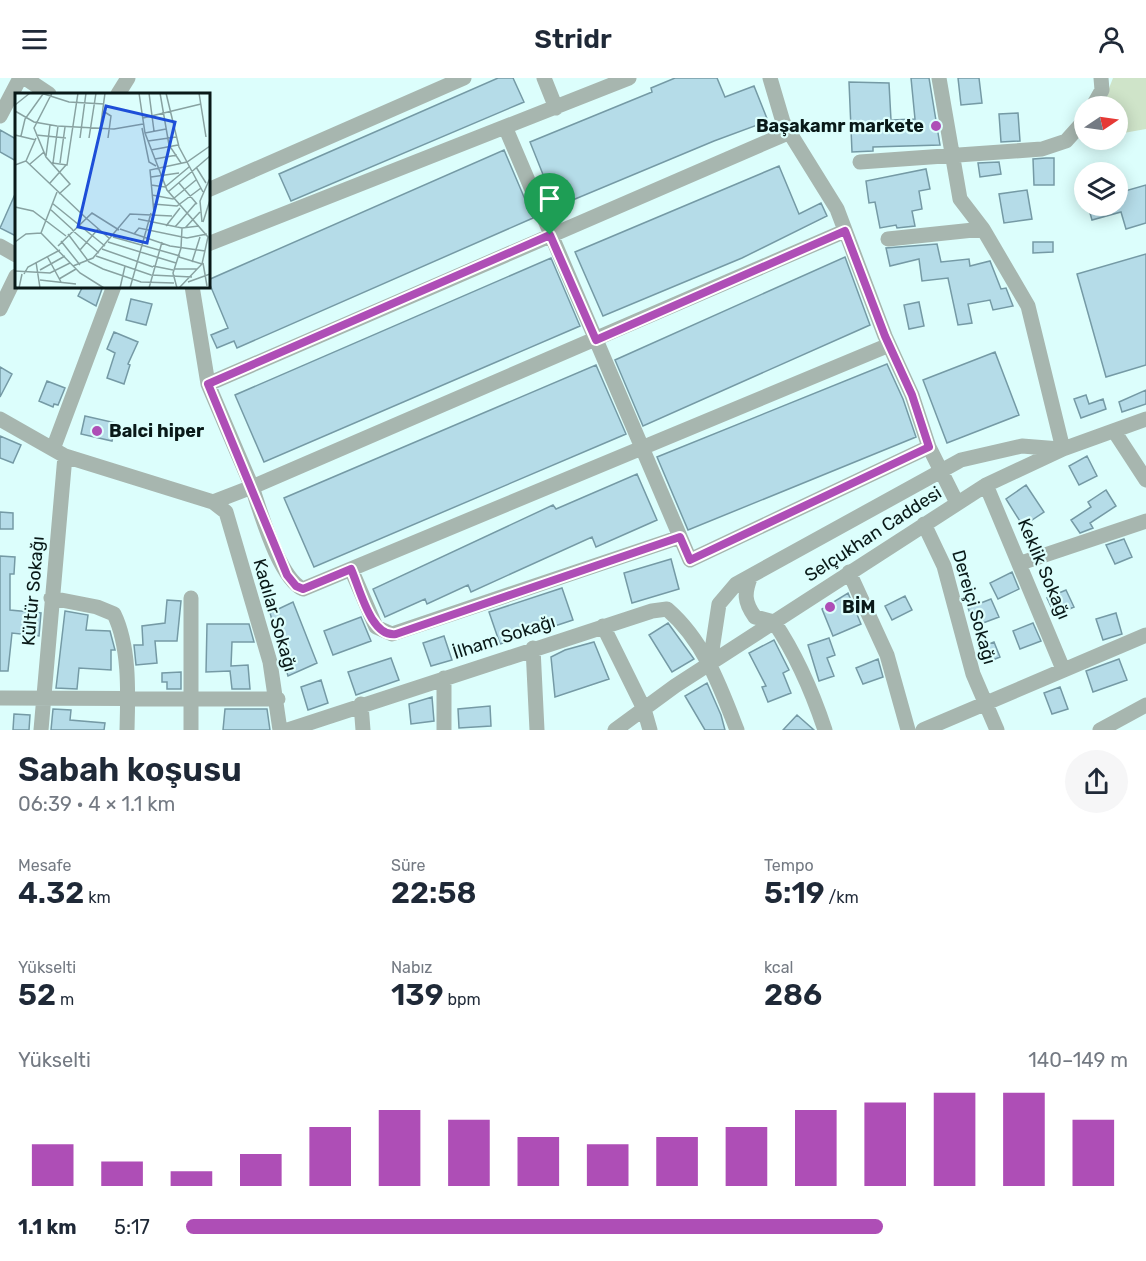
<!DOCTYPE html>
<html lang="tr">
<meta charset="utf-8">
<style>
:root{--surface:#fff;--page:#f6f6f7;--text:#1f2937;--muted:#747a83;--accent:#ae4eb6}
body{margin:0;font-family:Rubik,sans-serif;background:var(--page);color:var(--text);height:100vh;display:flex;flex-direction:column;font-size:22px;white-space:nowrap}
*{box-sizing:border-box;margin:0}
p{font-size:20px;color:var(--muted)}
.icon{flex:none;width:33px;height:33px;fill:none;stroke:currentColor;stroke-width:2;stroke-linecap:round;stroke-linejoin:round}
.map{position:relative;height:652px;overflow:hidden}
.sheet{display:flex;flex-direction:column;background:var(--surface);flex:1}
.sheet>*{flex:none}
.needle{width:39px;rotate:77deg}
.fabs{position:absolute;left:1074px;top:18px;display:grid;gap:12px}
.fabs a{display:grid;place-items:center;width:54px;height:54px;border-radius:50%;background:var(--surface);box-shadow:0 3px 15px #0003;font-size:30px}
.pin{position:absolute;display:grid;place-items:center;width:51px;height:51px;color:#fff;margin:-62px -26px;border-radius:50% 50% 50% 0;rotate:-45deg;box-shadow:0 0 6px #0007}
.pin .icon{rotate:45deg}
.round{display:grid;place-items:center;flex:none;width:63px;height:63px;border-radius:32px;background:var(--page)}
.headline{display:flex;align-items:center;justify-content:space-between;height:102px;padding:0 18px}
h1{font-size:33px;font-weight:600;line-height:45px}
.metrics{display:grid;grid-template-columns:repeat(3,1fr);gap:9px;height:102px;padding:6px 18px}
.metrics div{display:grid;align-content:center}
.metrics b{font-size:30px;font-weight:600}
.metrics small{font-size:16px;font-weight:400}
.metrics p{font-size:16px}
.chart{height:168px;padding:12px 18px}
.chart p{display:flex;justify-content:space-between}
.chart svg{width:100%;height:108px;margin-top:6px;stroke:var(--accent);stroke-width:6}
ul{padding:0 18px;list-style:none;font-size:20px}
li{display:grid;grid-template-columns:96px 72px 1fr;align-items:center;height:45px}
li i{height:15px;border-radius:8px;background:var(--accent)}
header{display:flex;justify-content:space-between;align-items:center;height:78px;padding:0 18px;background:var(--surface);font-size:27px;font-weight:600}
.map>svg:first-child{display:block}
.green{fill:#cfe4c9}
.building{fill:#b5dce8;stroke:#759aa5;stroke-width:1.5}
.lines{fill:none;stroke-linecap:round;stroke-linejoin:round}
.minor{stroke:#a7b6af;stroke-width:15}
.route-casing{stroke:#fff;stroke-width:12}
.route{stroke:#ae4eb6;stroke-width:8}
.poi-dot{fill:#ae4eb6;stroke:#dcfefc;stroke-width:2}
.labels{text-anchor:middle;stroke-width:4.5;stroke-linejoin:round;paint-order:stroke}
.poi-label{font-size:18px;font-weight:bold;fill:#091918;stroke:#dcfefc;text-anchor:start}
.street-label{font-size:18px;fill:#091918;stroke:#dcfefc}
.inset-road{fill:none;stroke:#88a2a1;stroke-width:1.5}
.view{fill:#1d4ed8;fill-opacity:0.15;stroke:#1d4ed8;stroke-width:3}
.inset-edge{fill:none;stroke:#091918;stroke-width:3}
</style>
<header><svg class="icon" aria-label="menu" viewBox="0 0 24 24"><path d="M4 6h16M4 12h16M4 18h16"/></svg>Stridr<svg class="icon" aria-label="person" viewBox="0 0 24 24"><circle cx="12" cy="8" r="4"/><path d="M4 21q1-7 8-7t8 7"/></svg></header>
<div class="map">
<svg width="1146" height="652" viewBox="0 0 1146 652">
<rect width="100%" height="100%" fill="#dcfefc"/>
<!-- green -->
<path class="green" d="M1113,0H1146V51L1118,56V28H1102Z"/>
<!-- building -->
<path class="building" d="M498,0H513L524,24L291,123L279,96Z
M675,0H717L725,19L754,8L768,43L714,63L556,129L530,64L652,14L651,10Z
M911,0H929L940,67L873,69V73L852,74L849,4L889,5L891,42L915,41Z
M958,0H979L982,25L961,27Z
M1018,35L1020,63L1001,64L999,36Z
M0,52L16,61V83L0,74Z
M504,72L533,140L237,270L234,263L217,270L211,257L228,250L208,202Z
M1046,80H1054V107H1034L1033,81Z
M999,84L1001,96L980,99L978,85Z
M779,88L799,136L821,125L827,138L742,180L603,238L575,174Z
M926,91L930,111L919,113L922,131L912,133L915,148L897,150L896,147L880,150L875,124L869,125L866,103Z
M1146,107V145L1126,151L1121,134L1092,142L1088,128H1118V115Z
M1027,112L1032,141L1004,145L999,116Z
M16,114V158L0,150Z
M1033,164H1053V174L1033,175Z
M937,166L941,184L969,181L970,188L990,183L1001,211L1006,210L1013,228L993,232L990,222L968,226L972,245L958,247L948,200L922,203L919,181L890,188L886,170Z
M1146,176V287L1106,299L1077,196Z
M845,179L870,247L643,348L615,282Z
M551,180L580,248L264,384L235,317Z
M83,208H103L96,228L78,218Z
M131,221L152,226L146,247L126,242Z
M919,224L924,248L909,251L904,227Z
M114,254L138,264L128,286L130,287L124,306L107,300L115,275L107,271Z
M995,274L1019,337L947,365L923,302Z
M887,286L903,321L916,359L688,452L657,379Z
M596,287L626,356L314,489L284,420Z
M0,289L12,296L0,319Z
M47,303L65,310L58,327L54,326L53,329L39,323Z
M1146,312V326L1122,334L1119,324Z
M1086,317L1089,326L1103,321L1106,331L1081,340L1074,321Z
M85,338L116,345L112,363L81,356Z
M0,358L21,367L13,385L0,380Z
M1087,378L1097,398L1079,407L1069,388Z
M637,396L657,442L596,469L592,459L471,514L468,507L427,526L425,521L385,539L373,511L553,427L556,431Z
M1026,407L1044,434L1023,448L1006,421Z
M1106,412L1116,428L1090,445L1093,450L1080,455L1071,442L1091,429L1088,424Z
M0,434L13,435V451H0Z
M1124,461L1132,479L1115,486L1106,467Z
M0,478L15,479L14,496H10V532L41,535L39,558L12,555L8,593H0Z
M671,481L679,511L632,525L624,495Z
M1012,494L1019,511L998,521L990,505Z
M562,510L573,542L500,566L489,534Z
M1066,512L1074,529L1055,537L1047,520Z
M848,515L861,546L833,558L822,531Z
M905,518L912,532L892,542L885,528Z
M991,521L999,539L975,548L968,530Z
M167,522L181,523L177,563H155L157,585L136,587L134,567H143L142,548L165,545Z
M293,524L317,585L288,598L270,535Z
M65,533L88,537L86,552L110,553L115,572H111V592L79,590L77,611L56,610Z
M1116,535L1122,556L1103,562L1096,541Z
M361,539L371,563L333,577L324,553Z
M668,545L694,581L672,594L649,557Z
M1033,545L1041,563L1020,571L1013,553Z
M207,546H249L254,564H232L231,588L248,587L250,611H232L230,593L206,594Z
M444,558L452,582L431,588L423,565Z
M829,560L835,577L827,580L834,598L819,603L808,567Z
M774,562L789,592L783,595L791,615L768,624L762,609L766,608L749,575Z
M594,564L609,601L555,619L551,579L565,572Z
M994,564L1000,579L985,585L979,570Z
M391,580L399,602L356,617L348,594Z
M878,581L883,599L863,606L856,590Z
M1119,581L1127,602L1093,614L1086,593Z
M181,594V611H167V604H162V595Z
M321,602L328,625L308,632L301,609Z
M707,605L721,637L725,652H705L685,618Z
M1060,609L1068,631L1052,636L1044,615Z
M432,619L434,643L411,646L409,626Z
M490,628L491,648L459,650L458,631Z
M53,631L71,632L70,642L105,645L104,652H51Z
M225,631H267L270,652H223Z
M14,636L30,637L29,652H13Z
M797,637L814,652H783Z"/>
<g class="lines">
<!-- minor -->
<path class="minor" d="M25,0L49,16
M544,0L556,30
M770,0L783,44L837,131L885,258L912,317L929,369L957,425
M939,0L960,121L983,151L1028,228L1063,371
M118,16L128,0
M1093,28L1102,12L1101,0
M0,38L20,0
M506,51L690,482L929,369
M860,84L1042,71L1066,63L1084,43
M208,112L464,0
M845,153L252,409C261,435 279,500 303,511L889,267
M888,161L983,151
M208,166L629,0
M0,168L16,177
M192,208L208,306L252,409L213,424
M0,231L16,198
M208,306L790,54
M0,341L65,378L213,424L226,434L270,584L280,652
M1114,353L1146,402
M53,371L114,208
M986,407L1063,591
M924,446L944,488L973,596L997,652
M1021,485L1146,443
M351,491L376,549L392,556L680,459
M849,494L887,577L908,652
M751,498C744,515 744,524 755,539L774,544C797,578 812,613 825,652
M51,520L97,529L114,536C130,569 128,616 127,652
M191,520V652
M603,548L644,631L650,652
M533,570L537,652
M710,585L719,526L736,506L961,382L1022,368L1060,371
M444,600V652
M0,620L278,621
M361,626L363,652
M41,652L65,378
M288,652L652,533L667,531C704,563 720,608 737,652
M615,652L675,608L986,407L1063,371L1146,341
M923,652L1146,557
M1100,652L1146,627"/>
</g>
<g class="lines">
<!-- route casing -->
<g class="route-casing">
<path id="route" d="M845,153L885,258L912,317L929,369L690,482L680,459L396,556C371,560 360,511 351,491L303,511L296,508L287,497L208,306L550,157L596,262Z"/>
</g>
<!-- route -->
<use href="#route" class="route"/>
</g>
<!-- markers -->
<g class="poi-dot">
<circle cx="936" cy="48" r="6"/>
<circle cx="97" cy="353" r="6"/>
<circle cx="830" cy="529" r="6"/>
</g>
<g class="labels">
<!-- poi labels -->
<g class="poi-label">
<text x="924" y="54" text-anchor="end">Başakamr markete</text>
<text x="109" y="359">Balci hiper</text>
<text x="842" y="535">BİM</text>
</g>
<!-- street labels -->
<g class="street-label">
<text transform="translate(873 456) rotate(-33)" y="6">Selçukhan Caddesi</text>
<text transform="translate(1044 491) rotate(67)" y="6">Keklik Sokağı</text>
<text transform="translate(33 513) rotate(-85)" y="6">Kültür Sokağı</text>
<text transform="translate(974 529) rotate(74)" y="6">Dereiçi Sokağı</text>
<text transform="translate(275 537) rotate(74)" y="6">Kadılar Sokağı</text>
<text transform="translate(504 559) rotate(-18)" y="6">İlham Sokağı</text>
</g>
</g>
<!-- overview -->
<g transform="translate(15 15)">
<rect width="195" height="195" fill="#dcfefc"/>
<path class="inset-road" d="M26,0L54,9L89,11M37,0L19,35L31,64L55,91L44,101M124,0L130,40L152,97L193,144L187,171L164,195M134,0L139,38M145,0L154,52L166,70M151,0L164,54L188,99M184,0L191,44M0,12L15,0M0,18L19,29L42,33L99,36L128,31M88,18L96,23L93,45M128,25L186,11M127,35L134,69L141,73M130,40L151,36M0,42L21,47M21,42L51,45M6,43L10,26L28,1M65,45L71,0M74,45L81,0M84,45L90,0M133,48L161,44M136,57L163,52M31,63L35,32M140,66L162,62M11,68L71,125M37,70L52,72L63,0M38,70L43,33M45,70L50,34M15,71L29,59M0,72L11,68L21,45M181,74L191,90M136,84L164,80M35,90L51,72M164,90L182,111M136,92L150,94L174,74M153,99L195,63M137,102L158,106L181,87M37,110L90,153M138,111L162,113L186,95M0,114L18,118L51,143M35,116L58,137M139,120L135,77L172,69L195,53M71,125L95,146M123,126L167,135L184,133M187,129L185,108L195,85M188,129L195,107M151,133L165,115M160,134L181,110M170,135L185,119M105,136L155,153L190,158M57,137L84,160M26,140L42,99M53,141L74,169L88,176L126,189L159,190M119,141L124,135L172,145L192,141M98,144L165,163M46,148L65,172M0,149L11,141L26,140L65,180L89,195M93,149L161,170M43,153L77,120L104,137M87,156L138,174M65,157L83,136M32,163L46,189M81,163L136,182L177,184M164,164L187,171M21,169L25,195M177,169L185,144M188,170L192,193M58,173L78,165L115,121L157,123M138,173L158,177M159,176H182M25,177L50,163M0,178L35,180L55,170M9,181L13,174L45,157M44,186L61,176M25,187L61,191M173,189L195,181M0,194L4,195L7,181M105,195L110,173M115,195L136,120M134,195L147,149M162,195L158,180L166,155L167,135"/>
<path class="view" d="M91,13L160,29L132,150L63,134Z"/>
<rect width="195" height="195" class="inset-edge"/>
</g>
</svg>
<div class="fabs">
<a><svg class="needle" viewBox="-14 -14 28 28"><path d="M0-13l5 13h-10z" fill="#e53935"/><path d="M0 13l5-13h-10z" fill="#747a83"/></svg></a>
<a><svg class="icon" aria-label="layers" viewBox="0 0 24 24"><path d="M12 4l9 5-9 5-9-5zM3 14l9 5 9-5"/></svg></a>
</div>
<div class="pin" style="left:550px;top:157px;background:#1e9e55"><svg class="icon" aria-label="arrive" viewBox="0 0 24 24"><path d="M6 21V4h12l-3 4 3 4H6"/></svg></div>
</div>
<section class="sheet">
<div class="headline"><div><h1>Sabah koşusu</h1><p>06:39 · 4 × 1.1 km</p></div><a class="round"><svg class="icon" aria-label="share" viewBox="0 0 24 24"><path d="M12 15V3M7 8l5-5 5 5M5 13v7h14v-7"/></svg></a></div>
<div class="metrics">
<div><p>Mesafe</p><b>4.32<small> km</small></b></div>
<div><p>Süre</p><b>22:58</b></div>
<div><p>Tempo</p><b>5:19<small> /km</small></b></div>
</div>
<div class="metrics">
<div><p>Yükselti</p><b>52<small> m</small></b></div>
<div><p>Nabız</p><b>139<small> bpm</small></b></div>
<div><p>kcal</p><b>286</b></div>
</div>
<div class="chart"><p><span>Yükselti</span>140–149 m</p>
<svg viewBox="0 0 160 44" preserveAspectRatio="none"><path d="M5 44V27M15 44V34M25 44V38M35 44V31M45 44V20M55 44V13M65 44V17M75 44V24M85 44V27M95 44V24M105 44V20M115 44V13M125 44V10M135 44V6M145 44V6M155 44V17"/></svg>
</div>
<ul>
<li><b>1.1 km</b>5:17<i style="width:74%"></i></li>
</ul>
</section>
